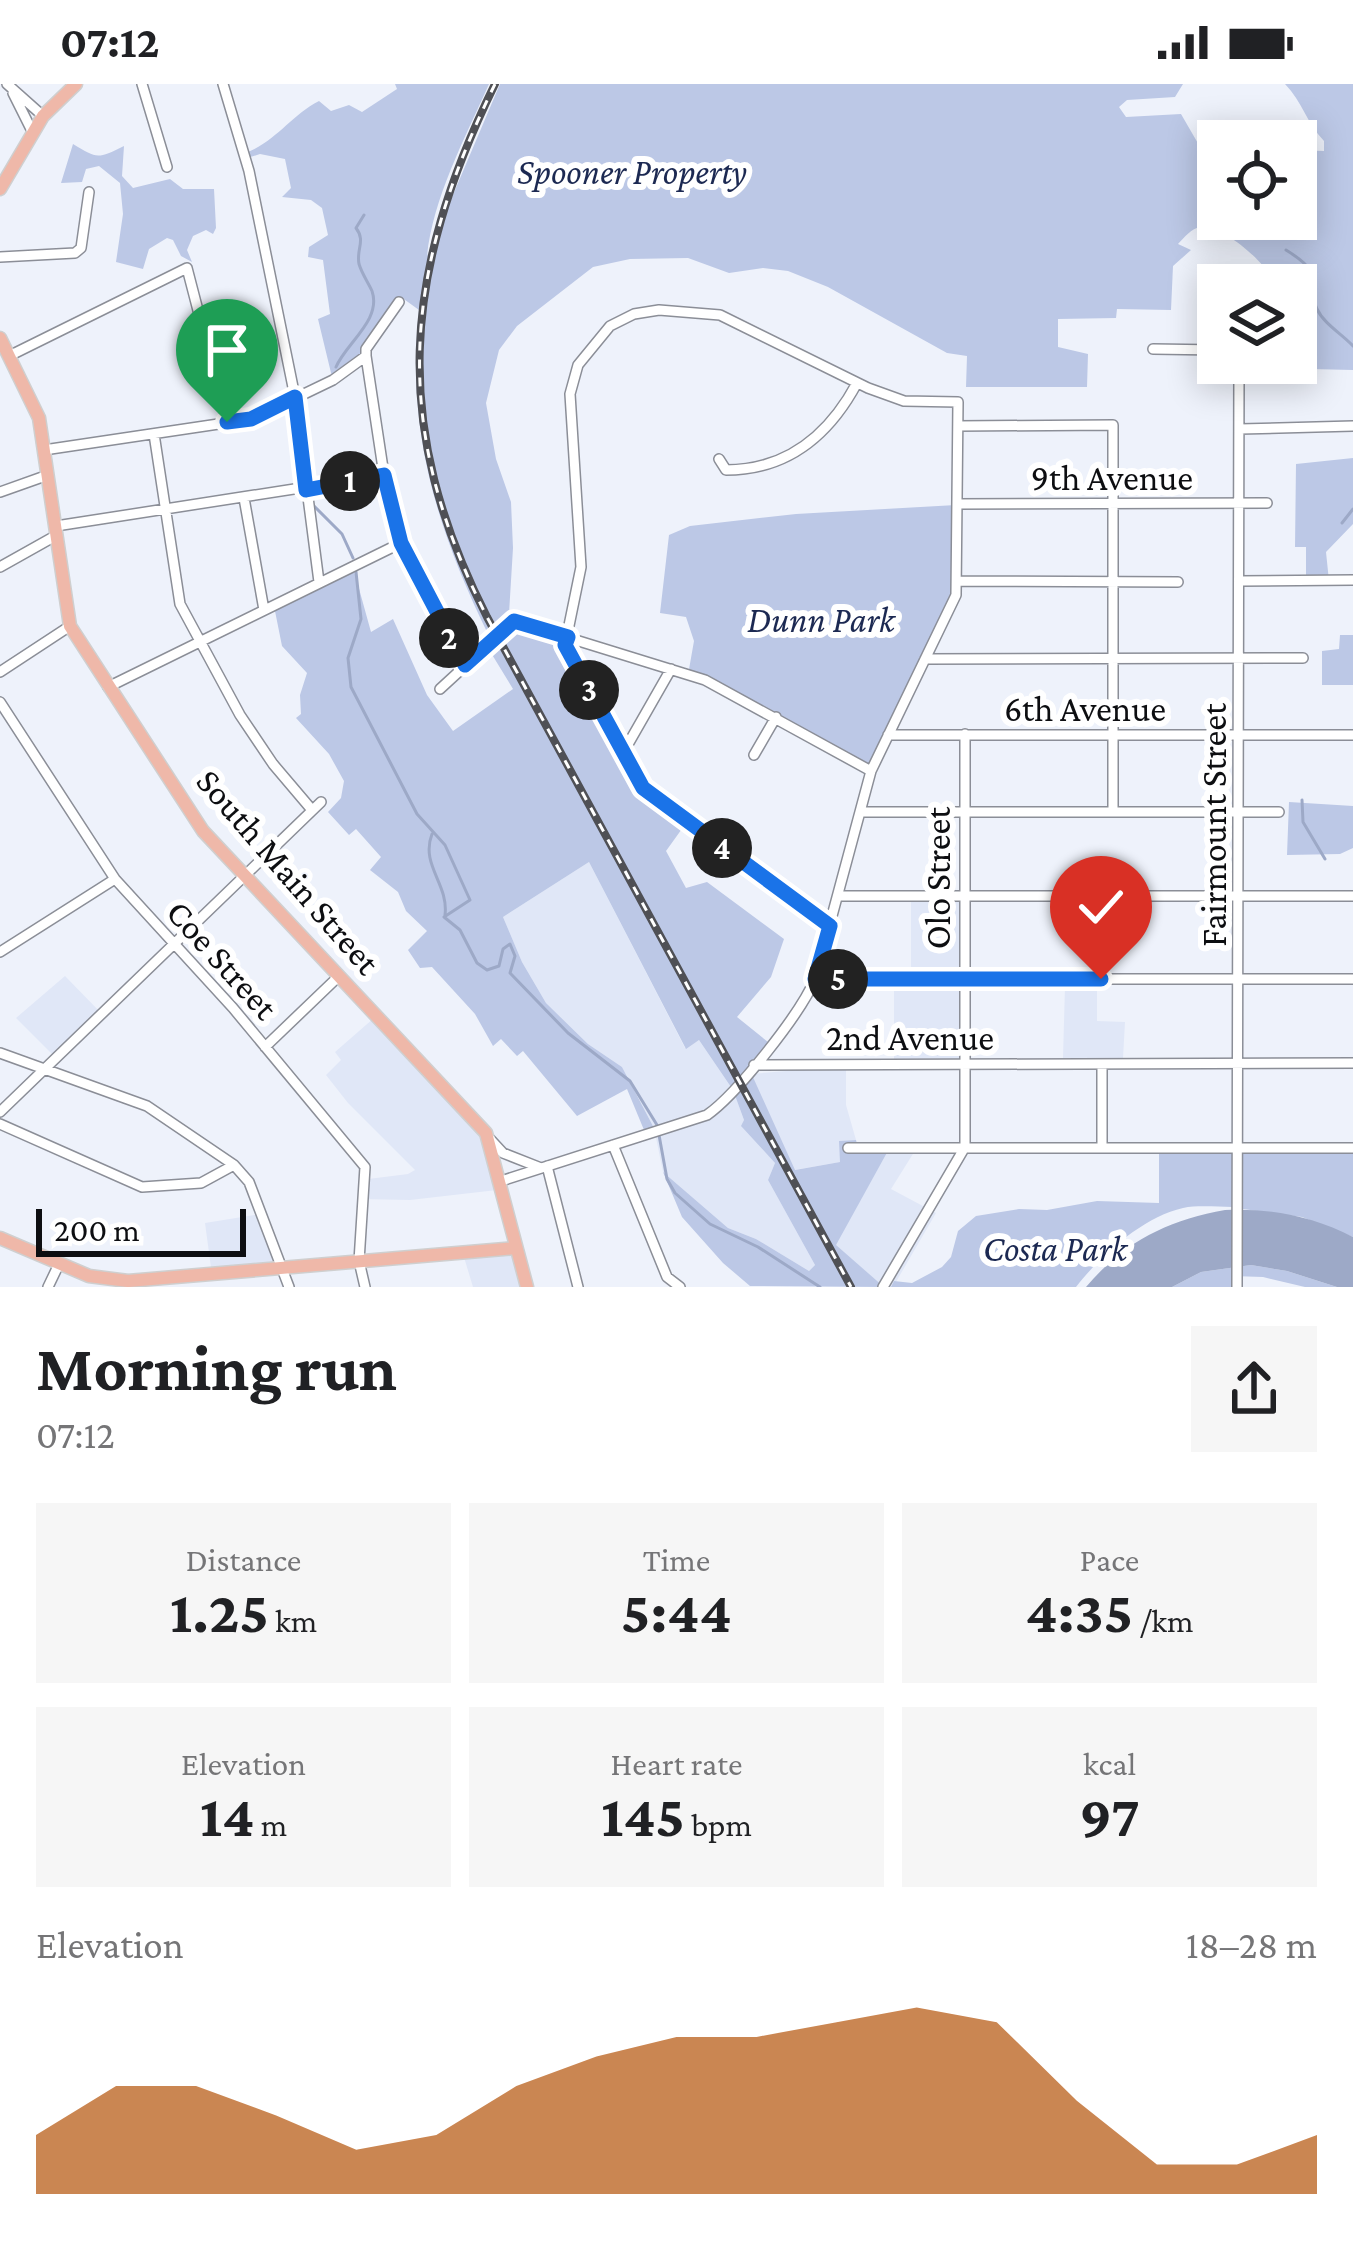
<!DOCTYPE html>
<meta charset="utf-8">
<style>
:root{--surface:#fff;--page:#f6f6f6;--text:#202124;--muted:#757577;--accent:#b45309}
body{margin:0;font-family:"Crimson Pro",serif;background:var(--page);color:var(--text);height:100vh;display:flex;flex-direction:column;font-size:45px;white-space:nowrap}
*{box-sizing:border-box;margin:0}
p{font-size:39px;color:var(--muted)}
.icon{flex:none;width:66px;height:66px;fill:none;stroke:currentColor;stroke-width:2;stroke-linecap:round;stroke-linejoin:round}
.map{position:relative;height:1203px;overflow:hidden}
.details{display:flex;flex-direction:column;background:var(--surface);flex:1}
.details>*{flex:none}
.buttons{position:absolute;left:1197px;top:36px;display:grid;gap:24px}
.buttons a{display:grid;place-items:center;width:120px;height:120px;border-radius:0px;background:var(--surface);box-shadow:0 6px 30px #0003;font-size:60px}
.scale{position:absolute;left:36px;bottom:30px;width:210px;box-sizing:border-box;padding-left:12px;border:6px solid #0d0e11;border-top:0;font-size:33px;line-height:42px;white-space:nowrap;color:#0d0e11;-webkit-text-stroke:9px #fff;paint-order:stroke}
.pin{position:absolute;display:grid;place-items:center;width:102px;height:102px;color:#fff;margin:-123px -51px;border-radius:50% 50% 50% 0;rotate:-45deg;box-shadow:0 0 12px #0007}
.pin .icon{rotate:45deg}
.km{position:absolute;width:60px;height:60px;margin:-30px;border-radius:50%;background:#222;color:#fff;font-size:33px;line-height:60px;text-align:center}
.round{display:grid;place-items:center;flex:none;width:126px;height:126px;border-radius:0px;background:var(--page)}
.overview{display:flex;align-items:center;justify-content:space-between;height:204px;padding:0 36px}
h1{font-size:66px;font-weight:700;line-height:90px}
.metrics{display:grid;grid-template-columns:repeat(3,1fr);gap:18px;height:204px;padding:12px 36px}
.metrics div{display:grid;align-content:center;border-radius:0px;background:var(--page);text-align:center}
.metrics b{font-size:60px;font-weight:700}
.metrics small{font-size:33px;font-weight:400}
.metrics p{font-size:33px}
.chart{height:336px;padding:24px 36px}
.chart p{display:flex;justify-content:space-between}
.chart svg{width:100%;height:216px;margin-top:12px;fill:var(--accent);opacity:.7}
.status{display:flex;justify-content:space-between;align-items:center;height:84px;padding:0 60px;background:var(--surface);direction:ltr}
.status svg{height:33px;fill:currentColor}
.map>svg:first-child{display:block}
.built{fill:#e0e7f7}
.green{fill:#bcc8e6}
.water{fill:#9da9c7}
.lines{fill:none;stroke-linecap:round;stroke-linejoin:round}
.stream{stroke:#9da9c7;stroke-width:3}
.minor-casing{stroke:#8b8e97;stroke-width:12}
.major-casing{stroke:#cfcfcf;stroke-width:15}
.minor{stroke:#fff;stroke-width:9}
.major{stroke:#efb8a9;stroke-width:12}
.rail-casing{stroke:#4f5055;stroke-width:8}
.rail{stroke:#fff;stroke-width:3;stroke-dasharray:9;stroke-linecap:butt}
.route-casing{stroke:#fff;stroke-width:24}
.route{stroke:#1a73e8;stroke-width:15}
.labels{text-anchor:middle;stroke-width:12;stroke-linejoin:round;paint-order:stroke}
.park-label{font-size:36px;font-style:italic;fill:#1c2952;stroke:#fff}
.street-label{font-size:36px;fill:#0d0e11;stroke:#fff}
</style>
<div class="status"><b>07:12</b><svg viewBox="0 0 49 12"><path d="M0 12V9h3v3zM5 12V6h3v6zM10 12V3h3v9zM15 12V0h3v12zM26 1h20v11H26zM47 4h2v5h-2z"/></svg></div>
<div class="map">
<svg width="1353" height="1203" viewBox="0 0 1353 1203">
<rect width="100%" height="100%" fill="#eef2fb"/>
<!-- built -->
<path class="built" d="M589,778L685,964L699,956L733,1006L744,1036L742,1043L775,1079L768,1096L815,1181L809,1187L756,1155L728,1144L663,1088L654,1044L622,983L588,960L546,919L522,878L503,833Z
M911,813L961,814L962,979H894V898L911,897Z
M65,892L102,930L56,974L16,934Z
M1065,902L1097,904V937L1125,938L1123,974H1063Z
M374,934L483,1049L497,1106L410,1116L359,1115L360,1096L408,1090L415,1086L348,1019L326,991L341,976L335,968Z
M846,982V1021L856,1056L840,1057V1078L794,1086L751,990Z
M889,1065H916L891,1105L936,1129L893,1203H884L835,1161Z
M260,1130L274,1183L212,1191L205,1139Z
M512,1162L523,1203H473L463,1170Z"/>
<!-- green -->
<path class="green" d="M395,0H489C465,54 433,114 427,172L500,0H1183L1175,13L1127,16L1119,23L1126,33L1181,30L1218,94V135H1296V66L1324,67V57C1307,40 1302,17 1285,0H1353V286L1310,285L1311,255L1308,263L1296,264V201H1275C1269,181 1224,141 1201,143C1191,144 1184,154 1178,160L1191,166L1173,182L1171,226L1117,225L1116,234L1058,235V263L1088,270L1087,303H966L967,272L947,269L828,203L788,187L763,184L729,189L688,174L630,175L593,183L517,242L499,266L486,319L496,375L511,418L513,464L508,546L519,537L567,552L565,562L643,707L684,742L666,767L686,804L707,798L784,855L771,893L737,933L773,962L752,991L795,1086L840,1078L839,1057L856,1056L858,1064L889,1065L836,1161L884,1203L750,1202L723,1179L682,1133L663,1088L728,1144L756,1155L809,1187L815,1181L768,1096L775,1079L741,1042L744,1036L733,1006L699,956L686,965L589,778L503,833L522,878L546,919L588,960L622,983L654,1044L644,1046L627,1005L577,1032L523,967L517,972L501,955L493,962L475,930L432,883L420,884L408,866L427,847L406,827L398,808L370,786L381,773L356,745L349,751L328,728L341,714L344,697L329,670L296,634L301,630L300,611L307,589L282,562L274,522L353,483L371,548L393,535L427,611L453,647L513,605L488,564V550C436,443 406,345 419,226L401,213L361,270L332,293L318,235L330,230L323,176L308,173L309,163L328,151L322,124L311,116L282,113L291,104L285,75L260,70L244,75L243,70C275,59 290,32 319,17L331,27L349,21L362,28L397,5Z
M73,60C97,74 96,76 124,62L122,92L133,104L170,95L183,105H214L216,144L213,150L206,146L193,152L187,166L192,178L181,172L173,156L167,154L149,165L143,185L116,178L123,130L120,99L99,82L86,85L82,98L61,99Z
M1353,374V440L1326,468L1329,497L1306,498V463H1295L1296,380Z
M956,421L953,512L869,684L688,591L694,557L686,533L660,529L669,451L690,442L796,430Z
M1340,551H1353V601H1322V567L1339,565Z
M1289,718L1353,722V764L1340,770L1287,771Z
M1243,1062L1353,1063V1153L1302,1133L1243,1125Z
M1159,1070H1232V1123C1217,1123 1198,1121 1183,1124C1143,1133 1101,1171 1076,1203H891L894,1197L912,1199L942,1183L951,1173L958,1147L976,1132L1019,1125L1047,1126L1097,1117L1159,1119Z
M1251,1181L1287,1187L1337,1203H1305L1263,1193L1232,1192L1231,1203H1172L1201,1188Z"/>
<!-- water -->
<path class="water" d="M1225,1126C1271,1124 1312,1132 1353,1153V1203H1337L1287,1187L1251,1181L1201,1188L1172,1203H1086C1124,1158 1168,1136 1225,1126Z"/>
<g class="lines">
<!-- stream -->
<path class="stream" d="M1286,166C1330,193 1303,197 1317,225C1324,240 1342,250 1353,262
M336,283C346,259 382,236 372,207C368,198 362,190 359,180C356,165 366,157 356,144L364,131
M314,422L342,450L353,474
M1342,439L1353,425
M356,488L361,535L348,574L351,603L417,730L445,761L470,816L444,833L460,846L477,879L487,886L499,882L503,865L510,860L515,872L510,889L568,949L630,997L657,1041
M1302,716L1303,738L1325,775
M432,750C420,781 449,800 445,831
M659,1051L667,1095L675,1109L710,1140L758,1163L820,1203"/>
<!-- minor casing -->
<g class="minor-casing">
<path id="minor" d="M7,0L43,32
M142,0L167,83
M223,0L249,87L295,313L319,498
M13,9L32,47
M0,173L75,169L81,164L89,108
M1153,265L1218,266
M9,272L187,184L227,338
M366,272L384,391L401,459L465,581
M958,342L1113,341V728
M1240,345L1353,342
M154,350L180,520L240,631L273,680L312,726
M44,366L252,335L333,296L366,272V265L399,218
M719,375L726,386C787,386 829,351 857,299
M0,408L48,391
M244,414L264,526
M957,420L1267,419
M56,442L384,391
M0,483L57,451
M957,497L1178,498
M1240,497L1353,496
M925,575L1303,574
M0,588L70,542
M108,603L401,459
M440,605L514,537L705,596L871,687
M0,618L115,795L233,924L365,1083L359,1177L365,1203
M888,651H1353
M623,669L671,585
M754,671L776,633
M860,728H1279
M838,812H1353
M0,868L115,795
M815,895H1353
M265,963L339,892
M0,969L147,1022L234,1081L249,1098L289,1203
M754,981L1353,979
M0,1028L321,718
M0,1040L142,1103L201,1099L234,1081
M490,1055L503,1069L541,1084
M613,1061L667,1193L680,1203
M1102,1063V980
M848,1064H1353
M547,1082L578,1203
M498,1098L707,1031C737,1010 801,929 815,895L871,687L956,511L958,318L904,317L868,304L720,231L659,226L634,230L610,242L578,281L570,310L581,483L565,561L643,704L830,842
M48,1203L59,1180
M883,1203L965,1063V650
M1237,1203L1239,279"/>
</g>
<!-- major casing -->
<g class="major-casing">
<path id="major" d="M0,105L43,32L76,0
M0,254L39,334L70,542L203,747L486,1049L527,1203
M0,1154L89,1192L128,1197L516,1164"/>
</g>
<!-- minor -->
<use href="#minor" class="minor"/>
<!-- major -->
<use href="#major" class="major"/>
<!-- rail casing -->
<g class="rail-casing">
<path id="rail" d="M495,0C402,190 390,342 487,533L851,1203"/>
</g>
<!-- rail -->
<use href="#rail" class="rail"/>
</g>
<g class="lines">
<!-- route casing -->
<g class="route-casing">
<path id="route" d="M227,338L251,335L295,313L306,406L384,391L401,459L465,581L514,537L568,553L565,561L643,704L830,842L815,895H1101"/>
</g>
<!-- route -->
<use href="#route" class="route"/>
</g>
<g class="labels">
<!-- park labels -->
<g class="park-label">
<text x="632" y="100">Spooner Property</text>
<text x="821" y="548">Dunn Park</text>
<text x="1055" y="1177">Costa Park</text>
</g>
<!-- street labels -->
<g class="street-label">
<text x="1112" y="406">9th Avenue</text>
<text x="1085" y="637">6th Avenue</text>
<text transform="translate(1213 741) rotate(-90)" y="13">Fairmount Street</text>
<text transform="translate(289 787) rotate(49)" y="13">South Main Street</text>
<text transform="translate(937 794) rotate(-90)" y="13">Olo Street</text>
<text transform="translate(223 875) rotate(48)" y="13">Coe Street</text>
<text x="910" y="966">2nd Avenue</text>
</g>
</g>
</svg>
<div class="buttons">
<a><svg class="icon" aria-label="locate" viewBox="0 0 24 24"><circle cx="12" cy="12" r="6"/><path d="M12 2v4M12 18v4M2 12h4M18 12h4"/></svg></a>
<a><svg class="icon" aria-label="layers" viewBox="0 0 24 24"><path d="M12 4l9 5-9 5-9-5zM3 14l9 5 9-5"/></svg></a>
</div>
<div class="scale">200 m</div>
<div class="pin" style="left:227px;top:338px;background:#1e9e55"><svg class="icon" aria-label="arrive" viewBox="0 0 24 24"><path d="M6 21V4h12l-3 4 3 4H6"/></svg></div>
<div class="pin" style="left:1101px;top:895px;background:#d93025"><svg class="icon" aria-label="check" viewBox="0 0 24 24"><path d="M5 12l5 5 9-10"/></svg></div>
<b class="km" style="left:350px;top:397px">1</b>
<b class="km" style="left:449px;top:554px">2</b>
<b class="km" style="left:589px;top:606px">3</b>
<b class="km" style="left:722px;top:764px">4</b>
<b class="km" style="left:838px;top:895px">5</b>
</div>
<section class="details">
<div class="overview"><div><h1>Morning run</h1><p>07:12</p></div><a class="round"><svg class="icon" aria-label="share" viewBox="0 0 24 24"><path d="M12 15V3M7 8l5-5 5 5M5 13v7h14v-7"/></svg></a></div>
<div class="metrics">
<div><p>Distance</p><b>1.25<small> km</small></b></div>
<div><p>Time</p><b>5:44</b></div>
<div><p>Pace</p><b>4:35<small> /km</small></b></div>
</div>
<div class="metrics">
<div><p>Elevation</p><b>14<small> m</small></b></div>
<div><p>Heart rate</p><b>145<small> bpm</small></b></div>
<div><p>kcal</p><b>97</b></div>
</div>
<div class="chart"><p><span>Elevation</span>18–28 m</p>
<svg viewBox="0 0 160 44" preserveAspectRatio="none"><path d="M0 44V32L10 22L20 22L30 28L40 35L50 32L60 22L70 16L80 12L90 12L100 9L110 6L120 9L130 25L140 38L150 38L160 32V44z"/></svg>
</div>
</section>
